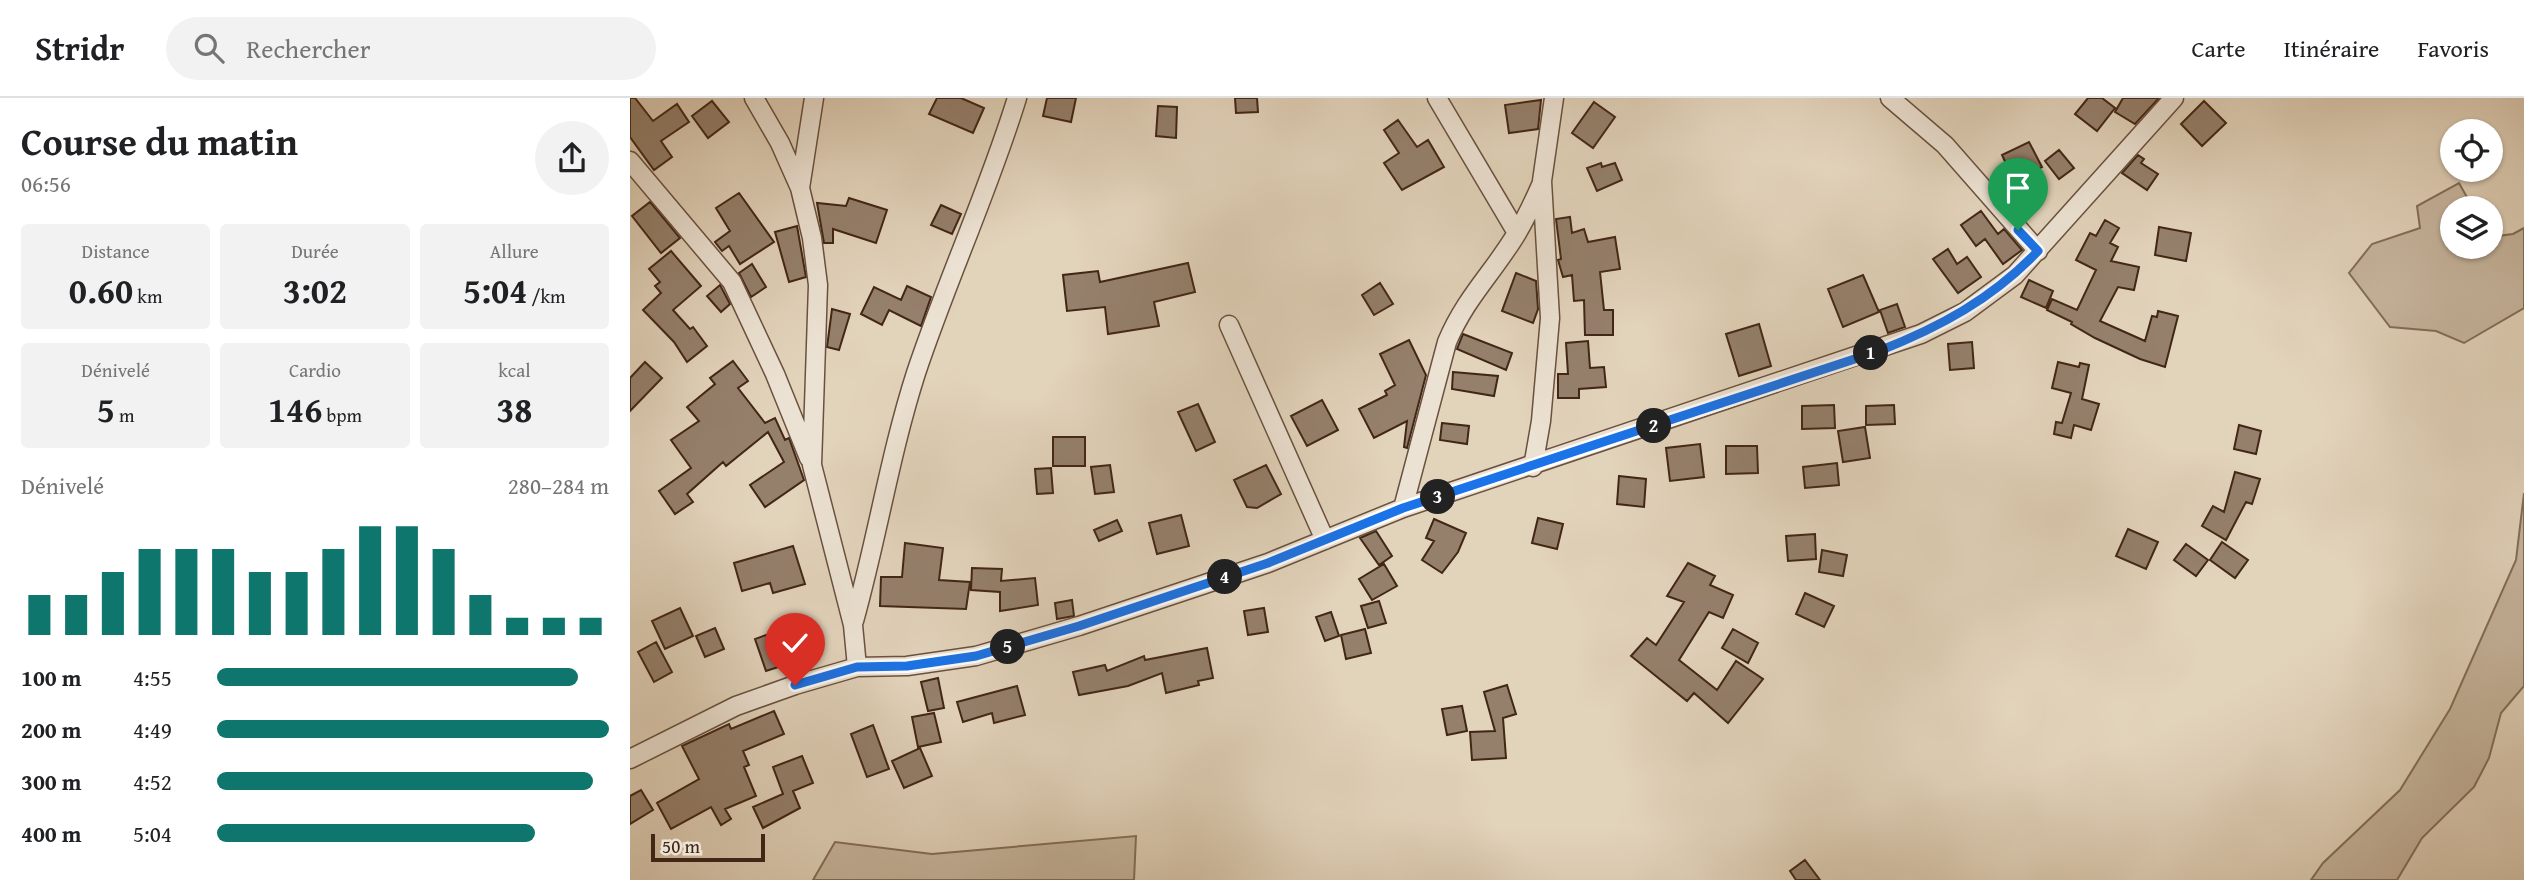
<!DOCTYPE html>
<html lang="fr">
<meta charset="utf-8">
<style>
:root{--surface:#fff;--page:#f2f2f2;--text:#202124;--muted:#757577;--line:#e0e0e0;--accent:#0f766e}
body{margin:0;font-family:"Gentium Book Plus",serif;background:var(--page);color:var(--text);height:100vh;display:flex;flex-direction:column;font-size:26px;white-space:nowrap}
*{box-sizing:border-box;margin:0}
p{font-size:23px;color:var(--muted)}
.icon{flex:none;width:38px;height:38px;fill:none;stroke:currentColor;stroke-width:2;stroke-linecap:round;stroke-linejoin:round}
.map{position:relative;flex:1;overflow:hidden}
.details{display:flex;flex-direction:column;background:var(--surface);width:630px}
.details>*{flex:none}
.controls{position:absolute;left:1810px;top:21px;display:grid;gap:14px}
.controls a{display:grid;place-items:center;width:63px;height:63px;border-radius:50%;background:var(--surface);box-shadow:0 2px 5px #0004;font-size:35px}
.scale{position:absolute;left:21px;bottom:18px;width:114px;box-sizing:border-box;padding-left:7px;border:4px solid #422616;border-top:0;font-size:19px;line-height:24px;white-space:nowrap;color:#422616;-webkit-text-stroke:5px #ece2d3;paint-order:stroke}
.pin{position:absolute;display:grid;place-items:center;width:60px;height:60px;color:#fff;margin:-72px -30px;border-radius:50% 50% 50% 0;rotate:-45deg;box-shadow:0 0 7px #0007}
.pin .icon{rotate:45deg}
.km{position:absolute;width:35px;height:35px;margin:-18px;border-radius:50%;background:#222;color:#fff;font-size:19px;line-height:35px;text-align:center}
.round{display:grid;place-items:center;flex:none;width:74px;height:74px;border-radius:37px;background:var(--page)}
.head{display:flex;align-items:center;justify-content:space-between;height:119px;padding:0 21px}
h1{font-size:38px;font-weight:600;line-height:52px}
.stats{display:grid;grid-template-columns:repeat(3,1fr);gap:10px;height:119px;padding:7px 21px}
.stats div{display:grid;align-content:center;border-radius:7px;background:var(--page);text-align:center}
.stats b{font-size:35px;font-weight:600}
.stats small{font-size:19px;font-weight:400}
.stats p{font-size:19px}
.chart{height:196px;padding:14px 21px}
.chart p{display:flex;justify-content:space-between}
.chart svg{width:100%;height:126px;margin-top:7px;stroke:var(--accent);stroke-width:6}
ul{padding:0 21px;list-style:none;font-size:23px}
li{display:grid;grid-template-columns:112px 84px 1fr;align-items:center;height:52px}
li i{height:18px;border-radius:9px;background:var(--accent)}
header{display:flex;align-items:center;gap:42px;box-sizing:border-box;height:98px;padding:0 35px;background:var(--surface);border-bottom:2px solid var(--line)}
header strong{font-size:33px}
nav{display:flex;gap:38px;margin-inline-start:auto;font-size:24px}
.search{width:490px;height:63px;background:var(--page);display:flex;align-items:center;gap:18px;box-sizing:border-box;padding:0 24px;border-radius:38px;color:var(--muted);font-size:26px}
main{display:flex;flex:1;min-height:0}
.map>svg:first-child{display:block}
.green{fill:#c7b69f;stroke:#846e5a;stroke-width:2}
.building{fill:#95806c;stroke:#422616;stroke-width:2}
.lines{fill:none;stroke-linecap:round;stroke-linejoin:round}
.street-casing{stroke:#6a513f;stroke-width:21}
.street{stroke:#ece2d3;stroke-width:18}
.route-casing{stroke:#fff;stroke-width:14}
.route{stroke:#1a73e8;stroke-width:9}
</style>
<header>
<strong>Stridr</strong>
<div class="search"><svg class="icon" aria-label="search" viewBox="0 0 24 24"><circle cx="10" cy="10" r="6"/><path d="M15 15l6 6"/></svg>Rechercher</div>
<nav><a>Carte</a><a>Itinéraire</a><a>Favoris</a></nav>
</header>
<main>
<section class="details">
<div class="head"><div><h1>Course du matin</h1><p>06:56</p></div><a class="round"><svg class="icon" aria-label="share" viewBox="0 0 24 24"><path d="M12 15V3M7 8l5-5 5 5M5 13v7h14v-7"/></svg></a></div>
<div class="stats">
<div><p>Distance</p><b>0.60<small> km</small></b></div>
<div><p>Durée</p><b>3:02</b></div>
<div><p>Allure</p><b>5:04<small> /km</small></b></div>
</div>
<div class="stats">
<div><p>Dénivelé</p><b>5<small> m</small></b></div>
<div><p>Cardio</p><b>146<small> bpm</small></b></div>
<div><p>kcal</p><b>38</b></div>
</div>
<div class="chart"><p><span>Dénivelé</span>280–284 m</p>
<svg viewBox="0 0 160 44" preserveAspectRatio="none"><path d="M5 44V30M15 44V30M25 44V22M35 44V14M45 44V14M55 44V14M65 44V22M75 44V22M85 44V14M95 44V6M105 44V6M115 44V14M125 44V30M135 44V38M145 44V38M155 44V38"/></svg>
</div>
<ul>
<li><b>100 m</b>4:55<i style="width:92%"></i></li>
<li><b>200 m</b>4:49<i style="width:100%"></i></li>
<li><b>300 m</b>4:52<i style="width:96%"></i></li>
<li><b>400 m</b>5:04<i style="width:81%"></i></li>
</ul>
</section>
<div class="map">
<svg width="1894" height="782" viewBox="0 0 1894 782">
<rect width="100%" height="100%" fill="#e2d3bb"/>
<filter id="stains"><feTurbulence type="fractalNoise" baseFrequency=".00286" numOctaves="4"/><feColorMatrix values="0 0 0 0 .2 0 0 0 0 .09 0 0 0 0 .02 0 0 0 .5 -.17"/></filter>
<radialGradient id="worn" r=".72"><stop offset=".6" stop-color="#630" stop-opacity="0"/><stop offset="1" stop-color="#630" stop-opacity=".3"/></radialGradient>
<!-- green -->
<path class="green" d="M1829,85L1843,110H1822V149H1860V139L1883,136L1894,130V210L1834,245L1806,233L1760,229L1719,175L1742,146L1790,130L1787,108Z
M1894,395V588L1871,615L1859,660L1844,689L1792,740L1767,782H1681L1693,765L1770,692L1820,611L1886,462Z
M506,738L504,782H183L205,744L302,756Z"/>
<!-- building -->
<path class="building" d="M0,0H5L23,23L47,6L59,24L31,43L42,59L24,72L0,39Z
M307,0H331L354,10L343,35L299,16Z
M417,0H446L441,24L413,18Z
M605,0H627L628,14L606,15Z
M1458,0H1472L1485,10L1467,33L1445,16Z
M1493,0H1529L1505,26L1485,14Z
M911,2L908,31L879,35L875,7Z
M82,3L99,24L78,40L62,18Z
M1574,3L1596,25L1572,48L1551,26Z
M964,4L985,19L963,50L942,35Z
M528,8L547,9L546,40L526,38Z
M768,22L787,49L798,42L814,69L772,92L754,65L769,55L754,32Z
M1399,44L1412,69L1384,83L1372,57Z
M1429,52L1444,70L1429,81L1415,63Z
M1508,57L1514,61L1511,65L1528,76L1517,92L1492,75Z
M971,65L972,69L985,65L992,82L967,93L957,70Z
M109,95L144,144L110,166L99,148L92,153L85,144L100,133L86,110Z
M219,100L257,112L246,145L203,131V145H194L187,105L216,108Z
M20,104L50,140L31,155L2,118Z
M311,107L331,116L322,136L301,127Z
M1351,113L1368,136L1374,131L1392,152L1373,166L1355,141L1346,148L1331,127Z
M940,119L942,135L954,131L958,144L985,139L990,171L970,174L974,212H983V237H955L954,202L944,203L942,177L933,179L928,162L931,161L926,121Z
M1475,122L1489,130L1480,145L1488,149L1481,163L1509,169L1504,192L1488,189L1470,223L1515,243L1522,218L1527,219L1528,213L1548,218L1535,269L1510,261L1465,240L1441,226L1442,224L1417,212L1422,201L1447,212L1466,172L1446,162L1460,135L1466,138Z
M167,128L176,179L159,184L145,134Z
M1529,129L1561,135L1556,163L1525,157Z
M1318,151L1327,166L1337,159L1351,179L1328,195L1303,161Z
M41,153L71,188L43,212L60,231L63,229L77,248L57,264L44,244L13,212L31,195L25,188L30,184L19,171Z
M558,165L565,194L524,204L529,228L478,236L475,209L437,213L433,177L468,173L470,184Z
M122,166L136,189L121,199L109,175Z
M886,175L906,183L908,211L903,225L872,213Z
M1233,177L1249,214L1213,229L1198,191Z
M1399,182L1423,193L1416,210L1391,199Z
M750,185L763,206L744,217L732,197Z
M90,187L100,206L91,214L77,198Z
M277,188L301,199L291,228L259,212L252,227L231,216L244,189L271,202Z
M1267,206L1275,229L1258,235L1250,212Z
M202,211L220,216L209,252L197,249Z
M1129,226L1141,268L1109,278L1096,236Z
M833,236L882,255L876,272L827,251Z
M779,242L796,277L777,350L774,349L777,323L744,340L729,311L757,297L755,293L765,287L750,256Z
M958,243L960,270L974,269L976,289L949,291V300H928V276H938L936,245Z
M1342,244L1344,270L1320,272L1318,246Z
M103,263L118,283L108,290L135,325L145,320L155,342L159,340L174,382L135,409L120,387L154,364L138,334L96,368L93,364L57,396L63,404L45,416L29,393L61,370L41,342L69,323L57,309L85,286L80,280Z
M15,264L32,280L0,313V280Z
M1428,264L1449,269L1450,265L1459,267L1452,301L1469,306L1461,332L1444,327L1441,340L1424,336L1426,324L1432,325L1441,295L1422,290Z
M823,274L868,278L864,298L822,291Z
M692,302L708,332L677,348L661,318Z
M568,306L585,344L566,353L548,314Z
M1204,307L1205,330L1172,331V308Z
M1264,307L1265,326L1236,327V308Z
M812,325L839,328L837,346L810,342Z
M1609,327L1631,333L1626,356L1604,351Z
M1235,329L1240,360L1213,364L1208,333Z
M423,339H455V368H423Z
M1070,346L1074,379L1040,383L1036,350Z
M1096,348H1127L1128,375L1096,376Z
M1207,365L1209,387L1175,390L1173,369Z
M480,367L484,394L465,396L461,369Z
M636,367L651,396L627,410L617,409L604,382Z
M421,370L423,395L407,396L405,371Z
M1605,374L1630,381L1622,406L1616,404L1596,442L1572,428L1583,408L1594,414Z
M989,378L1016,381L1014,409L987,406Z
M551,417L559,448L527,456L519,425Z
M908,420L933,426L927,451L902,445Z
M804,421L836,435L828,454L812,475L792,462L804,443L796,440Z
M487,422L492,433L469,443L464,432Z
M1498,431L1528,444L1516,471L1486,458Z
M746,433L762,458L749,467L730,440Z
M1185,436L1186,461L1158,463L1156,438Z
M1592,444L1618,462L1605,480L1580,462Z
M275,445L313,450L309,482L340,484L336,511L250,508L251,479H272Z
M1556,446L1578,462L1566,478L1544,462Z
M163,448L175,486L143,495L140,485L112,493L104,465Z
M1192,452L1217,457L1213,478L1189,474Z
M1058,465L1085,478L1080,487L1103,497L1093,520L1079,514L1049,562L1087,592L1106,563L1133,581L1098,625L1064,595L1057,603L1001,558L1017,540L1026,547L1054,504L1037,498Z
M754,466L767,488L742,502L729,481Z
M342,470L372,471L371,483L405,480L408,507L370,513V494L341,492Z
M1175,495L1204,508L1194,529L1166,516Z
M442,502L444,518L427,521L425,505Z
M749,503L756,525L738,530L731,508Z
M50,510L63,538L35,551L22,523Z
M634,510L638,534L618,537L614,513Z
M701,514L709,538L695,543L686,519Z
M158,529L170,562L136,573L125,541Z
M85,530L94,551L75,559L66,538Z
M735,531L741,555L716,561L711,537Z
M1103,531L1128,545L1118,565L1092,550Z
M26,544L42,574L24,584L8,554Z
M577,550L583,580L568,583L569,587L536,595L532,575L498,588L449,597L443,574L475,567L477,573L514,558L515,562Z
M308,580L314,610L298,613L291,584Z
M877,587L886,616L873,620L876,660L842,662L840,634L865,633L854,594Z
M387,588L395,617L364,625L362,615L333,624L327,604Z
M832,608L837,633L817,637L812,611Z
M144,613L154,636L113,653L119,667L114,669L126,698L95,711L101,721L91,727L81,709L41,731L27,705L69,681L52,648L99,626L101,631Z
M304,615L311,644L288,649L282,619Z
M243,627L259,671L237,679L221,636Z
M290,650L302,678L274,690L262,663Z
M172,658L183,685L163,693L170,710L133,730L123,709L153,696L143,669Z
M11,692L23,712L0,726V698Z
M1175,762L1190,782H1166L1160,773Z"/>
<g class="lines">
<!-- street casing -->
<g class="street-casing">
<path id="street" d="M124,0L150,45L170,90L182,140L188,187L182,367L223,527L227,569
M807,0L887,135
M1260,0L1315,47L1408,153
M0,63L102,184L145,276L179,360
M170,90L184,0
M599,227L695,442
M903,369L911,323L920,220L912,83L924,0
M773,410L817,244C836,199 863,175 887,135C896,120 904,103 911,87
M224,523C247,441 260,356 286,275C317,182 358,94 387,0
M0,661L106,608L165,587L227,569L277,568L346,558L449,528L638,465L773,410L1291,236L1335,214L1385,177L1544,0"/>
</g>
<!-- street -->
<use href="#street" class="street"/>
</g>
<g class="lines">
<!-- route casing -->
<g class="route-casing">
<path id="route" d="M165,587L227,569L277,568L346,558L449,528L638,465L773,410L1249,253C1310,229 1362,201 1408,153L1388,132"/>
</g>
<!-- route -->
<use href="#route" class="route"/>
</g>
<rect width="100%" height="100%" filter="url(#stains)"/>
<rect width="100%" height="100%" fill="url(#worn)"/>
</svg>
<div class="controls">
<a><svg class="icon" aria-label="locate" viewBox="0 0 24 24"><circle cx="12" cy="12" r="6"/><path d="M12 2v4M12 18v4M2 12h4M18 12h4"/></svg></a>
<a><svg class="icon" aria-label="layers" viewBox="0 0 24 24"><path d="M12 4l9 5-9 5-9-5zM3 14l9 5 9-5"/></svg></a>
</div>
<div class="scale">50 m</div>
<div class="pin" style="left:1388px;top:132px;background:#1e9e55"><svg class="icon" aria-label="arrive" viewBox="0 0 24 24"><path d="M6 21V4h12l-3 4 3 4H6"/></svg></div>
<div class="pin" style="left:165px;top:587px;background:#d93025"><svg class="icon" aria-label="check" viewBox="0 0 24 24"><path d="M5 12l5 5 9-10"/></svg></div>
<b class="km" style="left:1241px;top:255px">1</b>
<b class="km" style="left:1024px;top:328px">2</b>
<b class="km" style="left:808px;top:399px">3</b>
<b class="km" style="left:595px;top:479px">4</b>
<b class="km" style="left:378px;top:549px">5</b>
</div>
</main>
